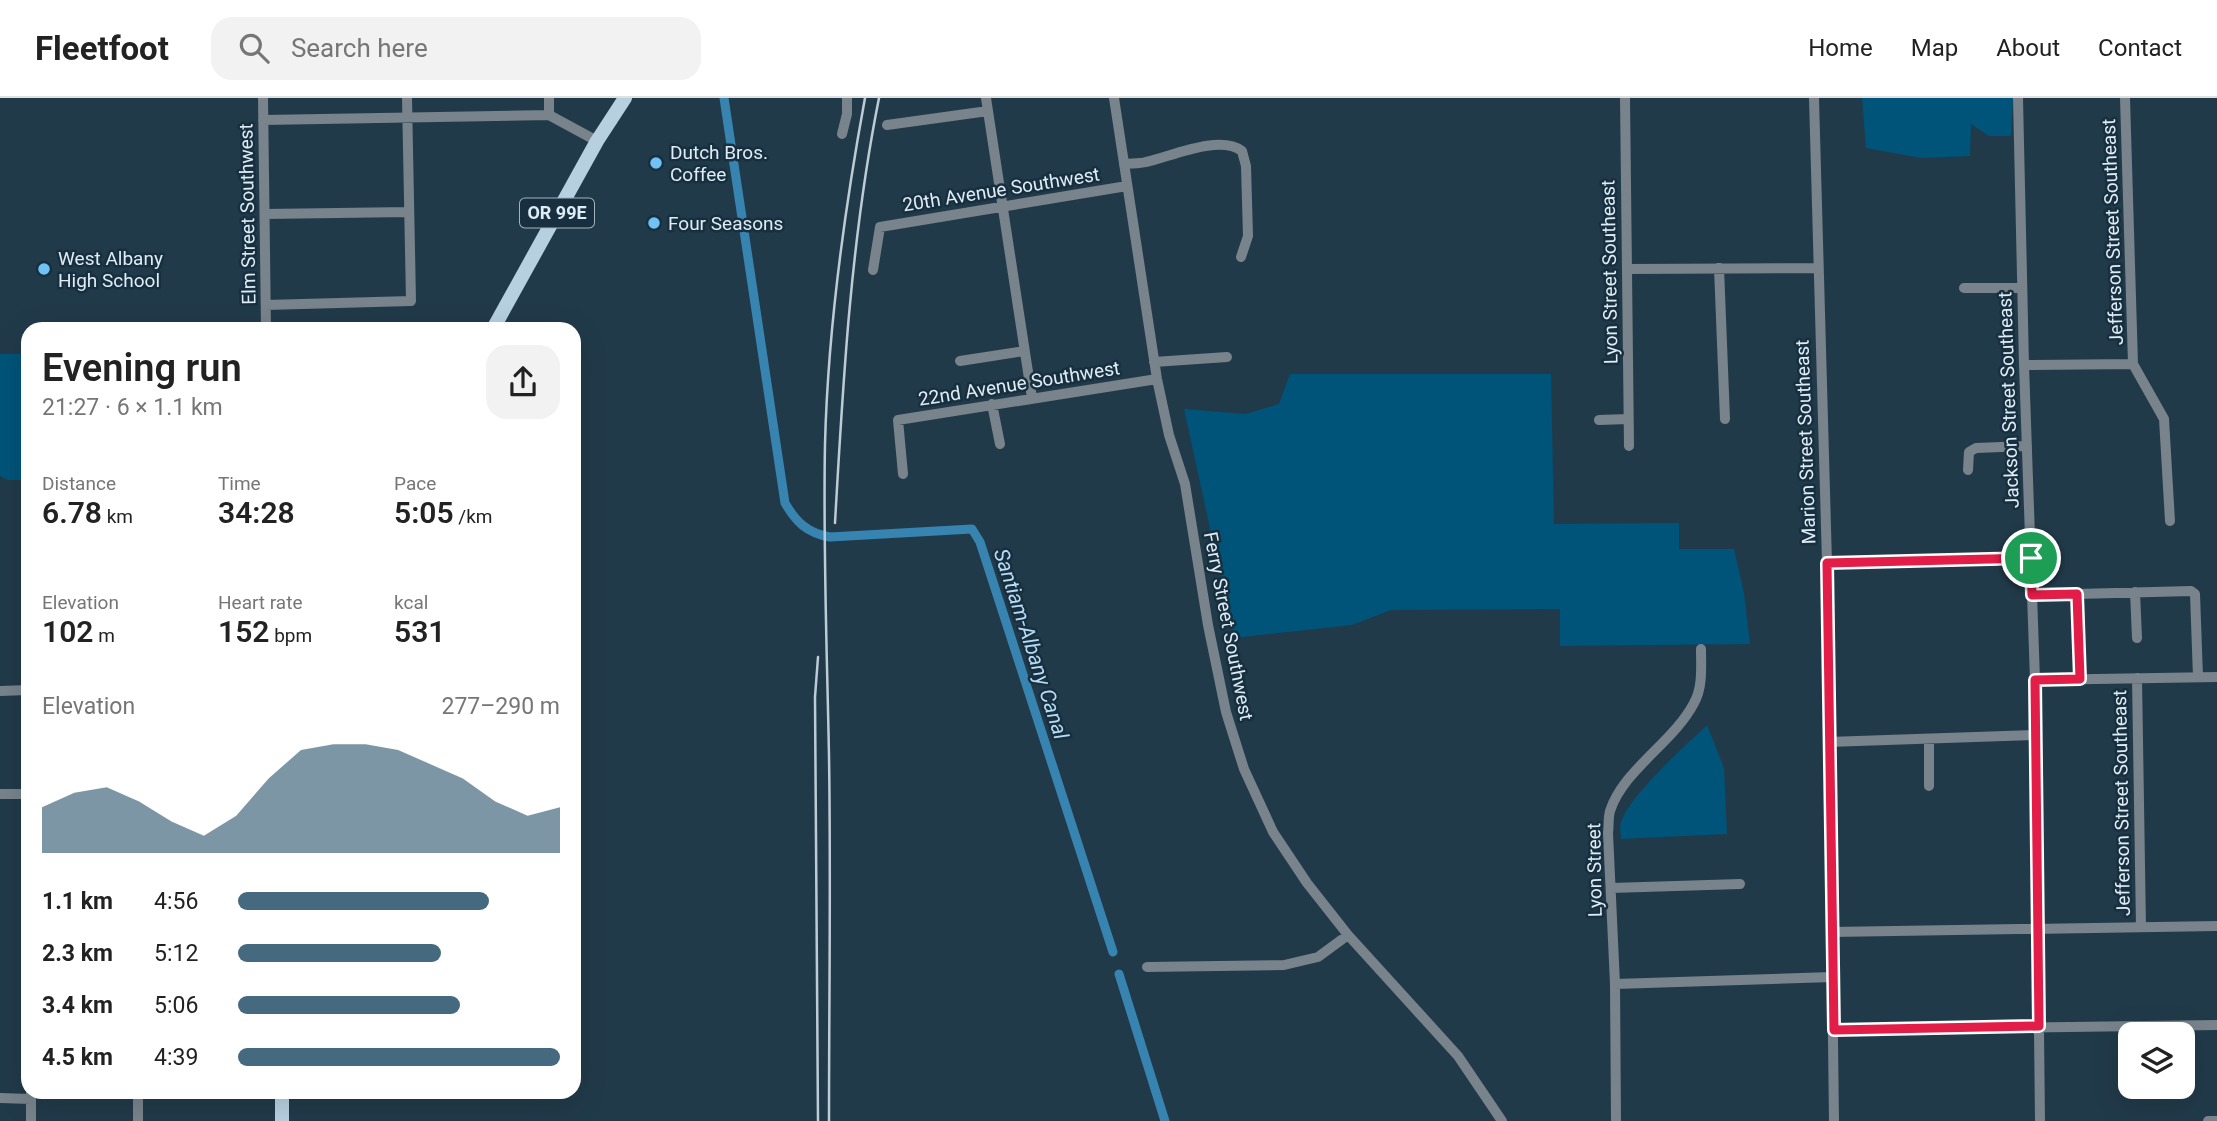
<!DOCTYPE html>
<meta charset="utf-8">
<style>
:root{--surface:#fff;--page:#f2f2f2;--text:#222;--muted:#767676;--line:#e0e0e0;--accent:#456a80}
body{margin:0;font-family:Roboto,sans-serif;background:var(--page);color:var(--text);height:100vh;display:flex;flex-direction:column;font-size:26px;white-space:nowrap}
*{box-sizing:border-box;margin:0}
p{font-size:23px;color:var(--muted)}
.icon{flex:none;width:38px;height:38px;fill:none;stroke:currentColor;stroke-width:2;stroke-linecap:round;stroke-linejoin:round}
.map{position:relative;flex:1;overflow:hidden}
.drawer{position:absolute;left:21px;top:224px;width:560px;height:777px;display:flex;flex-direction:column;background:var(--surface);border-radius:21px;box-shadow:0 7px 28px #0002}
.drawer>*{flex:none}
.fabs{position:absolute;left:2118px;top:924px;display:grid;gap:14px}
.fabs a{display:grid;place-items:center;width:77px;height:77px;border-radius:14px;background:var(--surface);box-shadow:0 7px 28px #0002;font-size:35px}
.pin{position:absolute;display:grid;place-items:center;width:60px;height:60px;color:#fff;margin:-30px;border:4px solid #fff;border-radius:50%;box-shadow:0 2px 7px #0007}
.round{display:grid;place-items:center;flex:none;width:74px;height:74px;border-radius:21px;background:var(--page)}
.overview{display:flex;align-items:center;justify-content:space-between;height:119px;padding:0 21px}
h1{font-size:38px;font-weight:600;line-height:52px}
.metrics{display:grid;grid-template-columns:repeat(3,1fr);gap:10px;height:119px;padding:7px 21px}
.metrics div{display:grid;align-content:center}
.metrics b{font-size:30px;font-weight:600}
.metrics small{font-size:19px;font-weight:400}
.metrics p{font-size:19px}
.chart{height:196px;padding:14px 21px}
.chart p{display:flex;justify-content:space-between}
.chart svg{width:100%;height:126px;margin-top:7px;fill:var(--accent);opacity:.7}
ul{padding:0 21px;list-style:none;font-size:23px}
li{display:grid;grid-template-columns:112px 84px 1fr;align-items:center;height:52px}
li i{height:18px;border-radius:9px;background:var(--accent)}
header{display:flex;align-items:center;gap:42px;box-sizing:border-box;height:98px;padding:0 35px;background:var(--surface);border-bottom:2px solid var(--line)}
header strong{font-size:33px}
nav{display:flex;gap:38px;margin-inline-start:auto;font-size:24px}
.search{width:490px;height:63px;background:var(--page);display:flex;align-items:center;gap:18px;box-sizing:border-box;padding:0 24px;border-radius:21px;color:var(--muted);font-size:26px}
.map>svg:first-child{display:block}
.green{fill:#005379}
.lines{fill:none;stroke-linecap:round;stroke-linejoin:round}
.canal{stroke:#3884b0;stroke-width:9}
.minor{stroke:#78838b;stroke-width:10}
.major{stroke:#b7d0e0;stroke-width:14}
.rail{stroke:#bcccd6;stroke-width:2.5}
.route-casing{stroke:#fff;stroke-width:14}
.route{stroke:#e11d48;stroke-width:9}
.poi-dot{fill:#70c1f4;stroke:#172f3e;stroke-width:2.5}
.labels{text-anchor:middle;stroke-width:5;stroke-linejoin:round;paint-order:stroke}
.shield{fill:#172f3e;stroke:#a2b3bf;stroke-width:2}
.shield-label{font-size:18px;font-weight:bold;fill:#deecf6}
.poi-label{font-size:19px;fill:#deecf6;stroke:#172f3e;text-anchor:start}
.street-label{font-size:19px;fill:#deecf6;stroke:#172f3e}
.water-label{font-size:21px;font-style:italic;fill:#b7dcf5;stroke:#172f3e}
</style>
<header>
<strong>Fleetfoot</strong>
<div class="search"><svg class="icon" aria-label="search" viewBox="0 0 24 24"><circle cx="10" cy="10" r="6"/><path d="M15 15l6 6"/></svg>Search here</div>
<nav><a>Home</a><a>Map</a><a>About</a><a>Contact</a></nav>
</header>
<div class="map">
<svg width="2217" height="1023" viewBox="0 0 2217 1023">
<rect width="100%" height="100%" fill="#213a49"/>
<!-- green -->
<path class="green" d="M1862,0H2013L2011,38H1989L1971,26L1970,58L1921,60L1866,50Z
M0,256H28V382H8L0,378Z
M1290,276H1551L1554,426L1679,425V451H1734L1744,495L1750,546L1560,548V511L1391,512L1352,527L1234,540L1184,311L1246,316L1279,306Z
M1707,627L1724,670L1727,736L1621,741C1621,736 1619,729 1621,724C1630,697 1685,648 1707,627Z"/>
<g class="lines">
<!-- canal -->
<path class="canal" d="M724,0L785,405C796,424 807,435 830,439L972,431L980,444L1113,854
M1119,876L1165,1023"/>
<!-- minor -->
<path class="minor" d="M263,0L266,231
M549,0V17
M986,0L1032,300
M1114,0L1157,281L1169,337L1185,386L1208,527L1226,614L1244,671L1273,734L1307,785L1348,837L1458,958L1502,1023
M1625,0L1629,348
M1814,0L1827,465L1834,1023
M2018,0L2024,267L2035,582L2040,1023
M2125,0L2133,266L2164,321L2170,423
M263,22L549,17L597,43
M887,27L988,13
M842,36L847,16V0
M1124,66C1131,65 1139,66 1146,64C1170,59 1219,36 1242,53L1246,68L1248,138L1241,159
M265,116L409,114
M1719,170L1725,321
M1627,171L1817,170
M873,172L880,129L1127,88
M1964,190H2022
M266,207L411,203L407,0
M960,263L1024,253
M1154,264L1227,259
M2024,267L2133,266
M992,306L1000,346
M1599,322L1628,321
M1968,372L1969,354L1976,350L2027,348
M903,376L898,322L1157,281
M1827,465L2031,460
M2135,494L2137,540
M2032,497L2077,496
M2137,580L2141,829
M2080,581L2077,496L2191,493L2195,496L2198,579
M2035,582L2217,579
M0,593L28,592
M1828,644L2034,637
M1929,688V641
M0,696H28
M1611,790L1740,786
M1832,834L2217,828
M1147,869L1284,867L1318,859L1348,837
M1615,886L1832,879
M1834,932L2217,927
M138,994V1023
M0,1000L31,1001
M31,1023V994
M1616,1023L1615,886L1608,735C1609,728 1608,720 1610,713C1623,672 1674,644 1694,605C1703,589 1701,569 1701,551
M2208,1023H2217"/>
<!-- major -->
<path class="major" d="M493,231L597,43L625,0
M282,1023V994"/>
<!-- rail -->
<path class="rail" d="M835,425C843,282 851,140 879,0
M818,1023L815,599L818,559
M829,1023C829,901 831,780 829,658C827,554 823,450 825,346C828,230 844,114 865,0"/>
</g>
<g class="lines">
<!-- route casing -->
<g class="route-casing">
<path id="route" d="M2031,460L2032,497L2077,496L2080,581L2035,582L2039,928L1834,932L1827,465Z"/>
</g>
<!-- route -->
<use href="#route" class="route"/>
</g>
<!-- markers -->
<g class="poi-dot">
<circle cx="656" cy="65" r="7"/>
<circle cx="654" cy="125" r="7"/>
<circle cx="44" cy="171" r="7"/>
</g>
<g class="labels">
<!-- shield labels -->
<rect class="shield" x="520" y="100.5" width="74" height="29" rx="5"/>
<g class="shield-label">
<text x="557" y="121">OR 99E</text>
</g>
<!-- poi labels -->
<g class="poi-label">
<text x="670" y="61">Dutch Bros.<tspan x="670" dy="22">Coffee</tspan></text>
<text x="668" y="132">Four Seasons</text>
<text x="58" y="167">West Albany<tspan x="58" dy="22">High School</tspan></text>
</g>
<!-- street labels -->
<g class="street-label">
<text transform="translate(1001 91) rotate(-9)" y="7">20th Avenue Southwest</text>
<text transform="translate(247 116) rotate(-91)" y="7">Elm Street Southwest</text>
<text transform="translate(2112 134) rotate(-92)" y="7">Jefferson Street Southeast</text>
<text transform="translate(1609 174) rotate(-91)" y="7">Lyon Street Southeast</text>
<text transform="translate(1019 285) rotate(-9)" y="7">22nd Avenue Southwest</text>
<text transform="translate(2008 302) rotate(-92)" y="7">Jackson Street Southeast</text>
<text transform="translate(1805 344) rotate(-92)" y="7">Marion Street Southeast</text>
<text transform="translate(1229 528) rotate(79)" y="7">Ferry Street Southwest</text>
<text transform="translate(2121 705) rotate(-91)" y="7">Jefferson Street Southeast</text>
<text transform="translate(1594 772) rotate(-91)" y="7">Lyon Street</text>
</g>
<!-- water labels -->
<g class="water-label">
<text transform="translate(1031 546) rotate(72)" y="7">Santiam-Albany Canal</text>
</g>
</g>
</svg>
<div class="fabs">
<a><svg class="icon" aria-label="layers" viewBox="0 0 24 24"><path d="M12 4l9 5-9 5-9-5zM3 14l9 5 9-5"/></svg></a>
</div>
<div class="pin" style="left:2031px;top:460px;background:#1e9e55"><svg class="icon" aria-label="arrive" viewBox="0 0 24 24"><path d="M6 21V4h12l-3 4 3 4H6"/></svg></div>
<section class="drawer">
<div class="overview"><div><h1>Evening run</h1><p>21:27 · 6 × 1.1 km</p></div><a class="round"><svg class="icon" aria-label="share" viewBox="0 0 24 24"><path d="M12 15V3M7 8l5-5 5 5M5 13v7h14v-7"/></svg></a></div>
<div class="metrics">
<div><p>Distance</p><b>6.78<small> km</small></b></div>
<div><p>Time</p><b>34:28</b></div>
<div><p>Pace</p><b>5:05<small> /km</small></b></div>
</div>
<div class="metrics">
<div><p>Elevation</p><b>102<small> m</small></b></div>
<div><p>Heart rate</p><b>152<small> bpm</small></b></div>
<div><p>kcal</p><b>531</b></div>
</div>
<div class="chart"><p><span>Elevation</span>277–290 m</p>
<svg viewBox="0 0 160 44" preserveAspectRatio="none"><path d="M0 44V28L10 23L20 21L30 26L40 33L50 38L60 31L70 18L80 8L90 6L100 6L110 8L120 13L130 18L140 26L150 31L160 28V44z"/></svg>
</div>
<ul>
<li><b>1.1 km</b>4:56<i style="width:78%"></i></li>
<li><b>2.3 km</b>5:12<i style="width:63%"></i></li>
<li><b>3.4 km</b>5:06<i style="width:69%"></i></li>
<li><b>4.5 km</b>4:39<i style="width:100%"></i></li>
</ul>
</section>
</div>
